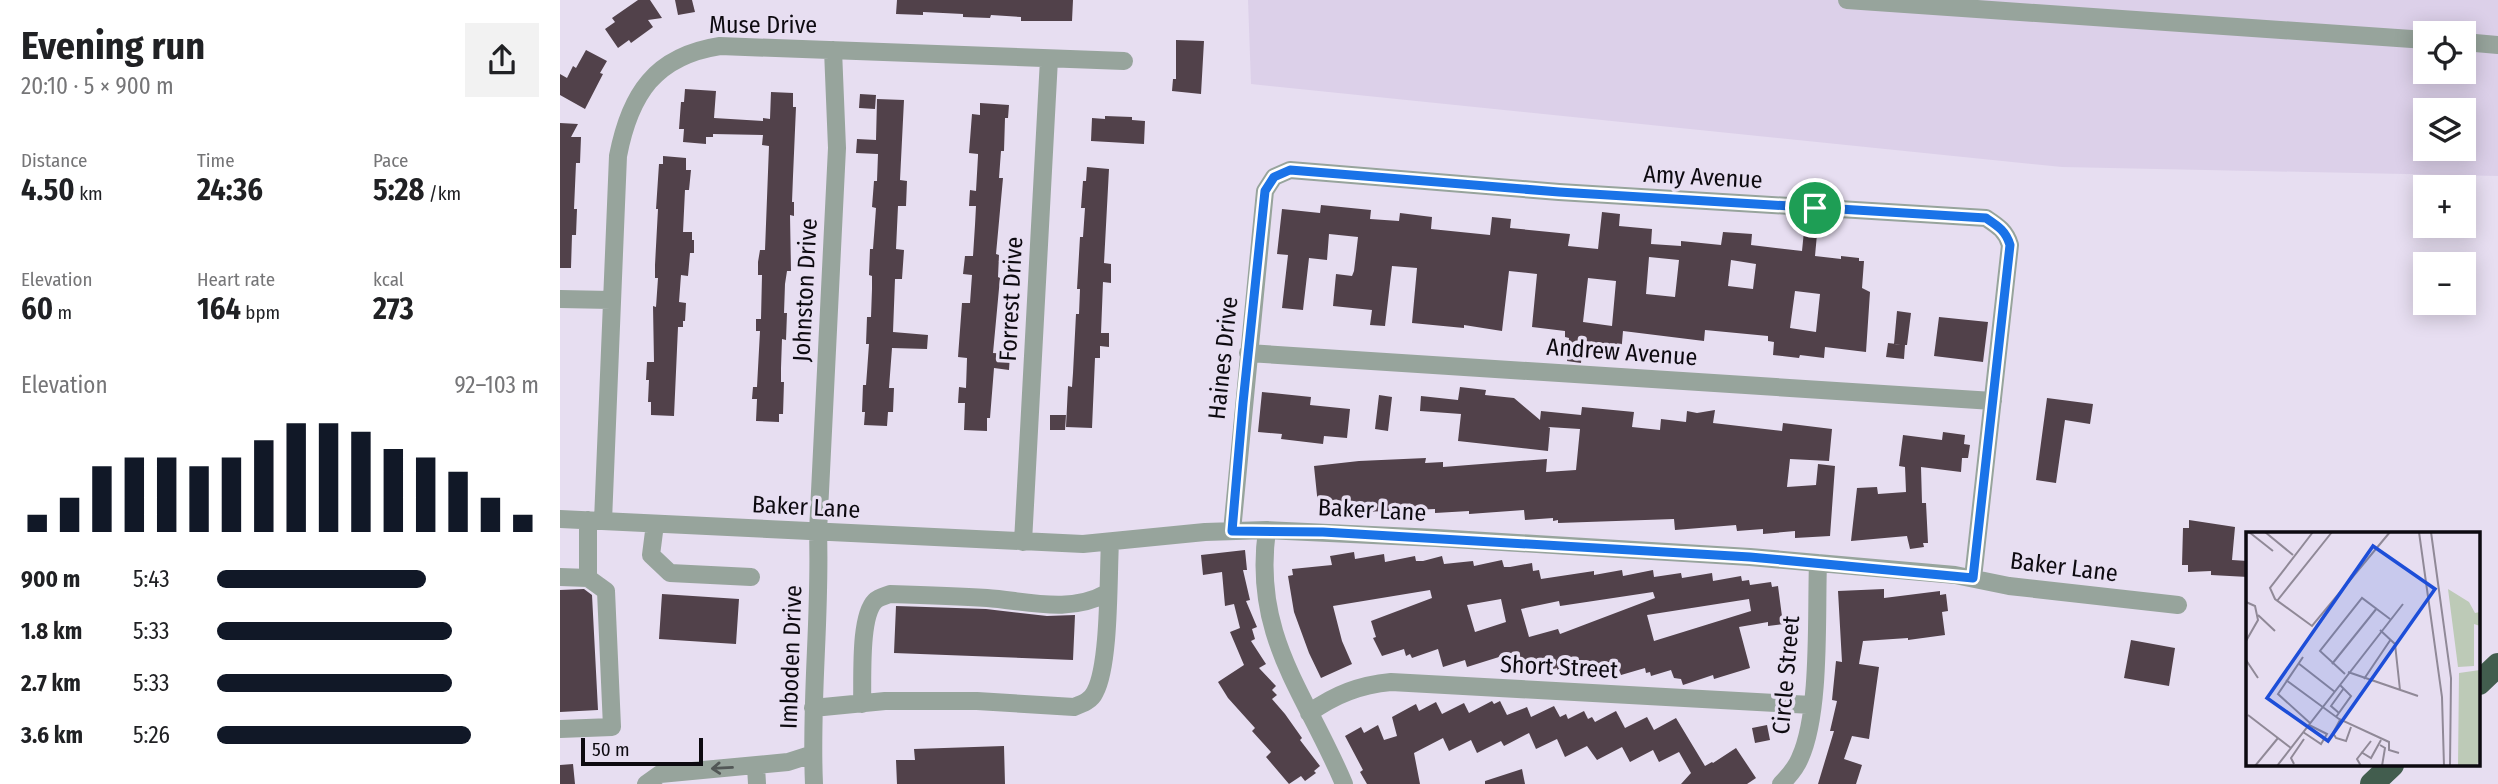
<!DOCTYPE html>
<meta charset="utf-8">
<style>
:root{--surface:#fff;--page:#f2f2f2;--text:#202124;--muted:#757577;--accent:#111827}
body{margin:0;font-family:"Fira Sans Condensed",sans-serif;background:var(--page);color:var(--text);height:100vh;display:flex;flex-direction:column;font-size:26px;white-space:nowrap}
*{box-sizing:border-box;margin:0}
p{font-size:23px;color:var(--muted)}
.icon{flex:none;width:38px;height:38px;fill:none;stroke:currentColor;stroke-width:2;stroke-linecap:round;stroke-linejoin:round}
.map{position:relative;flex:1;overflow:hidden}
.panel{display:flex;flex-direction:column;background:var(--surface);width:560px}
.panel>*{flex:none}
.fabs{position:absolute;left:1853px;top:21px;display:grid;gap:14px}
.fabs a{display:grid;place-items:center;width:63px;height:63px;border-radius:0px;background:var(--surface);box-shadow:0 4px 18px #0003;font-size:35px}
.scale{position:absolute;left:21px;bottom:18px;width:122px;box-sizing:border-box;padding-left:7px;border:4px solid #0d0a10;border-top:0;font-size:19px;line-height:24px;white-space:nowrap;color:#0d0a10;-webkit-text-stroke:5px #e7def1;paint-order:stroke}
.pin{position:absolute;display:grid;place-items:center;width:60px;height:60px;color:#fff;margin:-30px;border:4px solid #fff;border-radius:50%;box-shadow:0 2px 7px #0007}
.round{display:grid;place-items:center;flex:none;width:74px;height:74px;border-radius:0px;background:var(--page)}
.overview{display:flex;align-items:center;justify-content:space-between;height:119px;padding:0 21px}
h1{font-size:38px;font-weight:700;line-height:52px}
.stats{display:grid;grid-template-columns:repeat(3,1fr);gap:10px;height:119px;padding:7px 21px}
.stats div{display:grid;align-content:center}
.stats b{font-size:30px;font-weight:700}
.stats small{font-size:19px;font-weight:400}
.stats p{font-size:19px}
.chart{height:196px;padding:14px 21px}
.chart p{display:flex;justify-content:space-between}
.chart svg{width:100%;height:126px;margin-top:7px;stroke:var(--accent);stroke-width:6}
ul{padding:0 21px;list-style:none;font-size:23px}
li{display:grid;grid-template-columns:112px 84px 1fr;align-items:center;height:52px}
li i{height:18px;border-radius:9px;background:var(--accent)}
main{display:flex;flex:1;min-height:0}
.map>svg:first-child{display:block}
.built{fill:#dcd0e9;fill-rule:evenodd}
.building{fill:#51414a;fill-rule:evenodd}
.lines{fill:none;stroke-linecap:round;stroke-linejoin:round}
.minor{stroke:#97a49c;stroke-width:18}
.highway{stroke:#425d4e;stroke-width:24}
.oneway{stroke:#525756}
.route-casing{stroke:#fff;stroke-width:14}
.route{stroke:#1a73e8;stroke-width:9}
.labels{text-anchor:middle;stroke-width:7;stroke-linejoin:round;paint-order:stroke}
.street-label{font-size:24px;fill:#0d0a10;stroke:#e7def1}
.inset-road{fill:none;stroke:#908997;stroke-width:2}
.view{fill:#1d4ed8;fill-opacity:0.15;stroke:#1d4ed8;stroke-width:3.5}
.inset-edge{fill:none;stroke:#0d0a10;stroke-width:3.5}
</style>
<main>
<section class="panel">
<div class="overview"><div><h1>Evening run</h1><p>20:10 · 5 × 900 m</p></div><a class="round"><svg class="icon" aria-label="share" viewBox="0 0 24 24"><path d="M12 15V3M7 8l5-5 5 5M5 13v7h14v-7"/></svg></a></div>
<div class="stats">
<div><p>Distance</p><b>4.50<small> km</small></b></div>
<div><p>Time</p><b>24:36</b></div>
<div><p>Pace</p><b>5:28<small> /km</small></b></div>
</div>
<div class="stats">
<div><p>Elevation</p><b>60<small> m</small></b></div>
<div><p>Heart rate</p><b>164<small> bpm</small></b></div>
<div><p>kcal</p><b>273</b></div>
</div>
<div class="chart"><p><span>Elevation</span>92–103 m</p>
<svg viewBox="0 0 160 44" preserveAspectRatio="none"><path d="M5 44V38M15 44V32M25 44V21M35 44V18M45 44V18M55 44V21M65 44V18M75 44V12M85 44V6M95 44V6M105 44V9M115 44V15M125 44V18M135 44V23M145 44V32M155 44V38"/></svg>
</div>
<ul>
<li><b>900 m</b>5:43<i style="width:65%"></i></li>
<li><b>1.8 km</b>5:33<i style="width:73%"></i></li>
<li><b>2.7 km</b>5:33<i style="width:73%"></i></li>
<li><b>3.6 km</b>5:26<i style="width:79%"></i></li>
</ul>
</section>
<div class="map">
<svg width="1938" height="784" viewBox="0 0 1938 784">
<rect width="100%" height="100%" fill="#e7def1"/>
<!-- built -->
<path class="built" d="M688,0H1938V176L1502,167L691,84ZM1866,33H1904V72H1866ZM1866,110H1904V149H1866Z"/>
<!-- building -->
<path class="building" d="M78,0H90L102,18L88,20L93,27L71,43L69,40L58,48L45,29L55,22L52,18Z
M115,0H132L135,12L118,15Z
M337,0H513L512,21H461V17L431,15L430,18L403,17V14L363,12V15L336,14Z
M616,40L644,41L641,94L612,91L613,79H616Z
M26,50L47,61L40,73L43,74L25,109L0,95V74L7,78L13,66L16,68Z
M125,89L156,91L154,118L203,121V118L210,119L211,92L233,93V107H236L233,176L232,202H234V216L230,215L231,271H227L225,284L224,313H227L226,340L222,339L221,368V382H224L223,414H219V422L196,421L197,399H192L193,387H197L200,331H196V319H201L202,275H198V262L200,250H205L209,146L202,145L203,135L153,134V137H146V144L123,142L124,129H119L121,102H124Z
M300,94L316,95L315,109L299,108Z
M317,99L344,100L340,180L347,181L346,206H338L336,249L344,250L342,279H335L333,332L368,335L367,349L332,348L329,388H334L333,412H328L327,426L304,425L305,412H302L303,385H306L307,372L309,344H306L307,317H311L312,289V276L309,275L310,249H313L316,208L312,207L314,181H317L318,154L296,153L297,139L316,140Z
M420,103L449,105L448,118H445L444,151H441L439,178H443L436,254L439,255L438,277L440,278L433,353L450,354L449,370L434,368L430,418H427V431L404,430L405,403H398L399,387L406,388L407,358L398,357L402,303H410L412,275L403,274L405,256H413L415,225L416,206H409L410,190L416,191L418,156V154L409,153L412,114L420,115Z
M545,116L572,117V120L585,121L584,144L531,141L532,118L545,119Z
M0,123L18,124L11,137H21L20,163H16L14,209H17L16,235H12L11,268H0Z
M103,156L126,158V170H131L129,190H125L123,232H132V240H134V253H130L128,276L121,275L119,302L126,303L125,321H123V327H118L114,416L91,415V402H88L89,380H86L87,362H94L93,306L96,307L98,278H95V265L98,209H96L99,164H103Z
M527,167L549,169L544,263L551,264V283L543,282L541,333H549V347L540,346V358H535L532,428L506,427L508,386L512,387L513,373L516,314H519L520,289H517L520,237H523L525,208H521L523,181H526Z
M761,205L811,210L810,219L839,221L840,213L872,217L871,229L930,235L932,217L951,219L950,228L1010,234L1008,246L1038,249L1042,212L1060,214L1059,226L1092,229L1091,244L1121,246V241L1161,245L1163,232L1192,234L1191,245L1242,251L1245,221L1258,223L1255,256L1281,259V256L1299,258V261H1304L1302,288L1310,292L1306,352L1265,347L1264,358L1240,355L1239,358L1213,355L1214,342L1208,341V336L1145,330L1144,341L1063,331L1061,354L1022,351L1021,363L1007,361L1009,338L1005,337V331L972,327L977,274L949,271L942,331L904,325V328L852,323L857,268L832,266L825,326L810,325L812,310L773,306L776,274L792,276L794,271L798,237L769,234L767,260L749,258L743,310L722,308L728,255L717,254L722,209L760,213ZM1089,257L1119,260L1115,297L1086,294ZM1171,260L1196,264L1193,289L1168,286ZM1028,278L1056,281L1052,326L1023,322ZM1235,291L1260,294L1256,332L1230,328Z
M1337,311L1351,313L1347,345L1334,344Z
M1379,317L1428,322L1423,362L1374,356Z
M1328,343L1345,345L1344,359L1326,357Z
M900,387L926,390L925,395L954,398L980,420L981,411L1021,415L1022,407L1074,412L1072,427L1100,430L1101,419L1126,422L1127,411L1137,413L1155,410L1153,423L1222,431L1223,423L1272,429L1269,461L1230,459L1227,487L1256,485L1258,464L1275,466L1270,536L1235,538V531L1203,534V529L1177,531L1176,525L1115,530L1114,519L998,523V520L993,521V518L965,520L964,510L909,514V511L875,513V509L802,512L798,506L790,508L789,501L758,505L754,466L799,461L866,458L865,463L883,462V467L987,459L986,472L1016,470L1020,429L988,427L990,428L988,451L898,441L901,414L860,411L861,396L898,400Z
M702,392L751,397L750,405L790,409L787,438L764,436L763,444L721,439L722,434L698,432Z
M819,395L832,397L828,431L815,429Z
M1487,398L1533,404L1530,424L1505,420L1496,483L1476,480Z
M490,415H506L505,430H490Z
M1383,432L1405,435L1404,444L1410,445L1408,458H1402L1401,472L1361,467L1362,503H1366L1368,543H1363L1364,547L1350,549L1347,536L1291,541L1297,488L1317,487L1318,494L1346,492L1345,467L1339,466L1343,435L1382,440Z
M1629,520L1675,527L1672,560L1688,561V577L1651,575V571L1628,572V565H1622L1623,528H1629Z
M685,550L687,570H683L690,600L686,601L697,627L692,629L695,639L691,641L706,664L699,668L716,686L712,690L717,695L712,699L725,714L742,738L740,740L760,766L754,771L756,773L745,781L741,776L729,784L706,757L711,752L692,731L695,728L668,698L658,682L684,665L670,632L680,628L674,604L665,606L662,572L643,575L641,555Z
M794,552L795,559L824,554L825,562L855,556L856,561H863L882,556L884,564L913,561L914,566L942,560L944,567H950L972,563L973,571L979,570L981,579L1034,571V575L1062,570L1063,576L1093,570L1094,577L1121,573L1122,578L1152,573L1153,581L1181,576L1182,581L1189,580L1190,585L1211,582L1212,587L1218,586L1223,624L1208,626V622L1179,627L1190,668L1154,679L1153,675L1123,685L1121,679L1114,678L1111,670L1091,676L1090,672L1086,673L1085,668L1061,675L1058,667L1034,676L1029,664L998,673L997,668L993,669L992,665L971,671L968,662L942,669L939,657L907,667L905,660L883,667L878,649L852,658L850,654L846,656L844,649L822,656L813,638L816,637L811,621L872,598L870,590L773,606L782,641L792,664L761,678L749,653L734,612L728,576L733,575L732,569L772,565L770,556ZM1093,592L1095,598L1000,634L998,629L969,637L961,609L999,601L1000,606ZM941,599L946,622L915,632L907,605ZM1189,599L1191,611L1094,641L1087,615Z
M24,589L32,595L38,710L0,712V590Z
M1324,589V598L1380,591V595L1386,594L1388,611L1382,612L1385,635L1348,640V638L1303,641L1299,664L1319,667L1309,739L1292,736L1284,759L1302,765L1296,784H1258L1274,731H1270L1277,701L1272,700L1276,661L1282,662L1278,591Z
M102,594L179,599L176,644L99,639Z
M336,606L426,609L487,616L515,615L513,660L334,653Z
M1571,640L1615,648L1609,686L1564,678Z
M932,701L934,704L940,701L947,715L967,707L971,717L994,706L1000,717L1006,714L1008,719L1024,711L1028,719L1032,717L1035,722L1056,711L1065,728L1087,717L1094,730L1116,718L1145,766L1152,762L1153,763L1176,748L1196,778L1187,784H1121L1131,773L1119,752L1099,762L1093,750L1070,762L1062,747L1037,760L1027,746L1005,757L997,739L976,749L969,733L944,746L941,741L917,753L911,740L889,751L883,738L854,753L860,784H807L800,772L803,770L785,736L801,727L804,733L818,725L824,740L837,736L832,717L856,704L859,711L876,702L882,714L904,703L909,713Z
M1207,725L1210,740L1195,743L1192,728Z
M444,746L445,784H337L336,760H355L354,749Z
M13,764L15,784H0V765Z
M962,769L965,784H925V781Z"/>
<g class="lines">
<!-- minor -->
<path class="minor" d="M1287,0L1866,40
M1904,42L1938,45
M0,299L51,300
M688,353L1433,401
M0,519L523,544L645,532L707,530L876,538L1190,557L1395,575L1449,586L1618,605
M43,521L58,156C70,94 95,56 160,46L564,61
M95,524L91,555L110,573L191,577
M707,530C692,637 746,693 784,784
M672,531L705,191L714,177L730,170L999,192L1426,218C1438,226 1446,231 1450,245L1413,578
M463,542L489,59
M0,577L28,578
M302,704C303,680 299,617 315,601C319,597 325,596 330,594C362,595 394,596 427,598C467,601 510,614 547,593
M253,708L325,701H417L514,707C522,704 531,701 535,692C550,664 548,578 550,542
M749,713C776,694 800,685 831,682L1252,705
M0,729L52,727L46,591L28,578V520
M196,766L197,784
M86,784L100,774L228,762L253,754
M254,784C250,700 261,616 258,532L277,148L273,50
M1221,784C1228,777 1236,768 1240,758C1261,712 1256,615 1258,563"/>
<!-- highway -->
<path class="highway" d="M1919,683L1938,665
M1812,784L1832,765"/>
</g>
<!-- one-way arrows -->
<defs><path id="oneway-shaft" d="M-6 0H5M1.5-3L5.5 0L1.5 3" fill="none" stroke-width="1.6" stroke-linecap="round" stroke-linejoin="round" transform="scale(1.75)"/></defs>
<use class="oneway" href="#oneway-shaft" transform="translate(162 768) rotate(177)"/>
<g class="lines">
<!-- route casing -->
<g class="route-casing">
<path id="route" d="M730,170L999,192L1426,218C1438,226 1446,231 1450,245L1413,578L1190,557L763,532L672,531L683,403L705,191L714,177Z"/>
</g>
<!-- route -->
<use href="#route" class="route"/>
</g>
<g class="labels">
<!-- street labels -->
<g class="street-label">
<text x="203" y="33">Muse Drive</text>
<text transform="translate(1143 177) rotate(3)" y="8">Amy Avenue</text>
<text transform="translate(245 290) rotate(-87)" y="8">Johnston Drive</text>
<text transform="translate(451 299) rotate(-87)" y="8">Forrest Drive</text>
<text transform="translate(1062 352) rotate(4)" y="8">Andrew Avenue</text>
<text transform="translate(663 358) rotate(-84)" y="8">Haines Drive</text>
<text transform="translate(246 507) rotate(3)" y="8">Baker Lane</text>
<text transform="translate(812 510) rotate(3)" y="8">Baker Lane</text>
<text transform="translate(1504 567) rotate(7)" y="8">Baker Lane</text>
<text transform="translate(231 657) rotate(-88)" y="8">Imboden Drive</text>
<text transform="translate(999 667) rotate(3)" y="8">Short Street</text>
<text transform="translate(1226 675) rotate(-85)" y="8">Circle Street</text>
</g>
</g>
<!-- overview -->
<g transform="translate(1686 532)">
<rect width="234" height="234" fill="#e7def1"/>
<path d="M202,57L223,70L229,81L234,80V94L228,92V134L212,135ZM234,138V228L230,234H212L213,141Z" fill="#bdcab7"/>
<path class="inset-road" d="M3,0L27,19M19,0L47,23M67,0L24,56L29,67L66,94L144,0M173,0L196,165L198,234M185,0L205,146L204,234M31,69L86,0M0,70L9,74L12,88L0,109M12,83L29,99M134,98L149,112L154,158M57,125L32,162L64,191M0,128L12,146M52,131L89,160M86,132L131,76M102,140L172,164M99,142L74,119L116,66L144,87M118,147L145,107M40,148L93,187L143,210V218L153,221M93,181L85,174L98,156M2,183L45,216M90,185L105,164L94,153M94,188L87,201L90,206L100,209L105,195M57,200L75,212L81,202L63,193M134,213L139,216L136,234M115,220L125,226L135,208M48,232L45,226L58,207M9,234L32,206M31,234L157,72M115,234L111,227L125,209"/>
<path class="view" d="M127,14L189,57L82,209L21,166Z"/>
<rect width="234" height="234" class="inset-edge"/>
</g>
</svg>
<div class="fabs">
<a><svg class="icon" aria-label="locate" viewBox="0 0 24 24"><circle cx="12" cy="12" r="6"/><path d="M12 2v4M12 18v4M2 12h4M18 12h4"/></svg></a>
<a><svg class="icon" aria-label="layers" viewBox="0 0 24 24"><path d="M12 4l9 5-9 5-9-5zM3 14l9 5 9-5"/></svg></a>
<a>+</a>
<a>−</a>
</div>
<div class="scale">50 m</div>
<div class="pin" style="left:1255px;top:208px;background:#1e9e55"><svg class="icon" aria-label="arrive" viewBox="0 0 24 24"><path d="M6 21V4h12l-3 4 3 4H6"/></svg></div>
</div>
</main>
